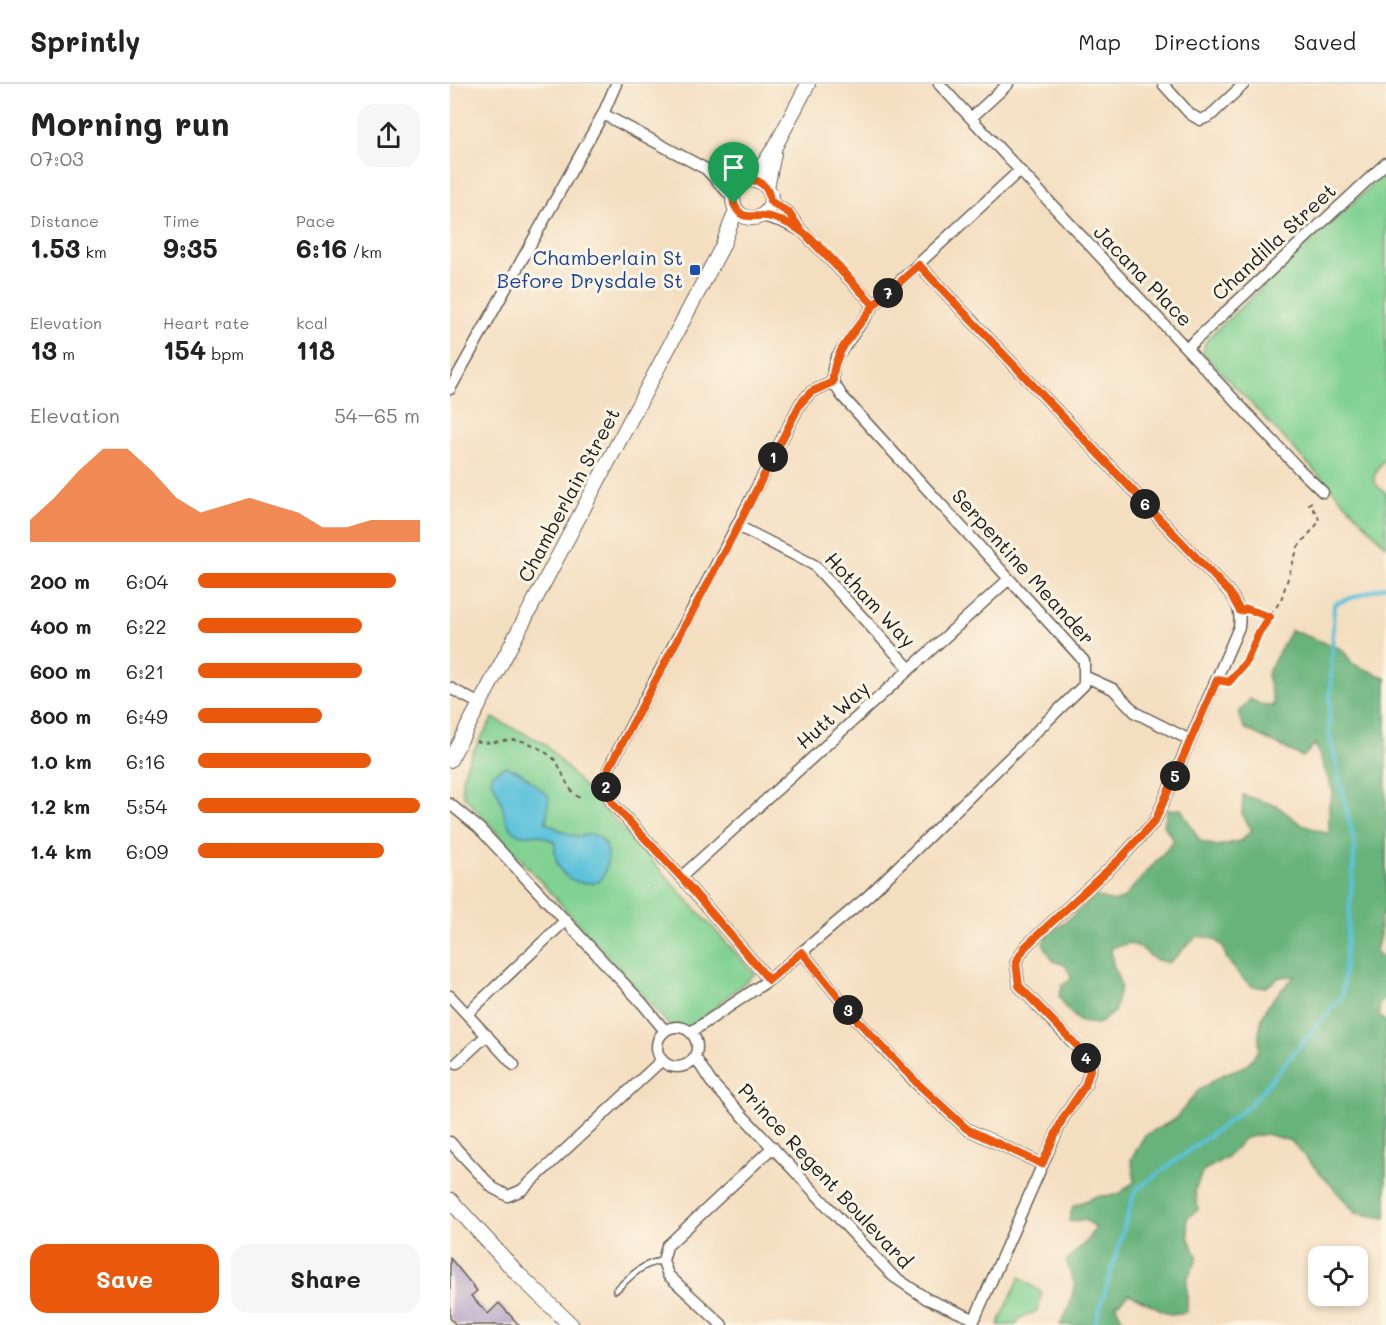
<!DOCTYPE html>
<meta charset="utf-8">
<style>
:root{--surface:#fff;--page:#f6f6f6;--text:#222;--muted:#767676;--line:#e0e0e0;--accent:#ea580c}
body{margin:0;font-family:Mali,sans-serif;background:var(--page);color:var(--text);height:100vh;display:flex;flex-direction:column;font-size:22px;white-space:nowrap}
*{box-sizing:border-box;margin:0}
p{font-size:20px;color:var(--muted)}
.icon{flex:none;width:33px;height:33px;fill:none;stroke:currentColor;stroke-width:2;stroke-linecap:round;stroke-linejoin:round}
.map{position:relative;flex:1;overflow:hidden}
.panel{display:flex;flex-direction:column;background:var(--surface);width:450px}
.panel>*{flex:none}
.fabs{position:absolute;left:858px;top:1162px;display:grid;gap:12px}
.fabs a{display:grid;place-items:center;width:60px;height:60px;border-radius:12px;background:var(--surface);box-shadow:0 3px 9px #0003;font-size:30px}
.pin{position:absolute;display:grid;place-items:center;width:51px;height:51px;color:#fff;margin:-62px -26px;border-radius:50% 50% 50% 0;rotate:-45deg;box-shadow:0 0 6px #0007}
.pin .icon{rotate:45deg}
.km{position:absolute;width:30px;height:30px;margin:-15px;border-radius:50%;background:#222;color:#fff;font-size:16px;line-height:30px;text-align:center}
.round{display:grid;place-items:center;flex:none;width:63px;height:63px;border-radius:18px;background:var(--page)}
.headline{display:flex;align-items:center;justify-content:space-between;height:102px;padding:0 30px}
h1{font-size:33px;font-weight:800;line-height:45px}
.figures{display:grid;grid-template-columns:repeat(3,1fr);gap:9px;height:102px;padding:6px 30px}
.figures div{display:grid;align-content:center}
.figures b{font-size:26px;font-weight:800}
.figures small{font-size:16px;font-weight:400}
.figures p{font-size:16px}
.chart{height:168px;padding:12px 30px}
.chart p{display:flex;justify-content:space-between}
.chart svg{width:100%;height:108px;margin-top:6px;fill:var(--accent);opacity:.7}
.action{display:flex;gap:12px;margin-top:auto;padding:12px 30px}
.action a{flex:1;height:69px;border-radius:18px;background:var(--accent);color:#fff;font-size:24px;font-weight:800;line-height:69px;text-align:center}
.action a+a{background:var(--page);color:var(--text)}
ul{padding:0 30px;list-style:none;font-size:20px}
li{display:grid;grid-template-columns:96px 72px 1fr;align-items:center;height:45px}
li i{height:15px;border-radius:8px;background:var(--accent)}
header{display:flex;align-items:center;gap:36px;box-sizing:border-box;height:84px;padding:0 30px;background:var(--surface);border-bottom:2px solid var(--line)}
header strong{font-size:28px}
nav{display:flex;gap:33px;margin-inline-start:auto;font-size:21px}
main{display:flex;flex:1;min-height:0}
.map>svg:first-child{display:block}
.green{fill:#80d192;stroke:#4e7657;stroke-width:1.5}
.forest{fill:#68b37c;stroke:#42684c;stroke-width:1.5}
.water{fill:#5dc2db;stroke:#3c6f7c;stroke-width:1.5}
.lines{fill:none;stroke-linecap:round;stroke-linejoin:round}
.stream{stroke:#5dc2db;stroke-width:4}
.building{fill:#af9cc6}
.service-casing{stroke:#686055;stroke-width:8}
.minor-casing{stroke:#686055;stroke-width:13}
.secondary-casing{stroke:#686055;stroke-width:16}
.primary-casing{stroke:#686055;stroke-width:17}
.path{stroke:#686055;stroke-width:2;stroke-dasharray:4.5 4.5;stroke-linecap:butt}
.service{stroke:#fff;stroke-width:5}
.minor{stroke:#fff;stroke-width:10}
.secondary{stroke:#fff;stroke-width:14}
.primary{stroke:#fff;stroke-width:15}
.route-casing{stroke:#fff;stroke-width:12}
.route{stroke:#ea580c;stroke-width:8}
.transit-dot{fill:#1a4fb4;stroke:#fcf5e5;stroke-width:2}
.labels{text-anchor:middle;stroke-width:6;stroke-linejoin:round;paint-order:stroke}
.street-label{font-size:20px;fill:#1c1c1c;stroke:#fcf5e5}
.transit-label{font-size:20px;fill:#164399;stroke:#fcf5e5;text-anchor:end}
</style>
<header>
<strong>Sprintly</strong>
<nav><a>Map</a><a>Directions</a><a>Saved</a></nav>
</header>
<main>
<section class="panel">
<div class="headline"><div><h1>Morning run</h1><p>07:03</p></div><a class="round"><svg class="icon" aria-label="share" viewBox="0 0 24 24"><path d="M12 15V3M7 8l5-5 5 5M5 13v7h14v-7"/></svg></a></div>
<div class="figures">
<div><p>Distance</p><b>1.53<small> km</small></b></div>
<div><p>Time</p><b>9:35</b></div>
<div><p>Pace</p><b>6:16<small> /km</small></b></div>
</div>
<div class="figures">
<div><p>Elevation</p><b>13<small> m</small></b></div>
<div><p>Heart rate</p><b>154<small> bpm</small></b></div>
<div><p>kcal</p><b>118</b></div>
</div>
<div class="chart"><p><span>Elevation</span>54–65 m</p>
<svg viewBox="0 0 160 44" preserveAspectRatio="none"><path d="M0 44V35L10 26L20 15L30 6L40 6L50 15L60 26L70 32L80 29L90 26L100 29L110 32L120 38L130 38L140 35L150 35L160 35V44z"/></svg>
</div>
<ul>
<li><b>200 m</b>6:04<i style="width:89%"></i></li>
<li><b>400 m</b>6:22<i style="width:74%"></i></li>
<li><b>600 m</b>6:21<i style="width:74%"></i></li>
<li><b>800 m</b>6:49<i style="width:56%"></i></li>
<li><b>1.0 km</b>6:16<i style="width:78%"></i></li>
<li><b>1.2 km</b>5:54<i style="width:100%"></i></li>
<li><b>1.4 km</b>6:09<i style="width:84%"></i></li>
</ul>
<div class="action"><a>Save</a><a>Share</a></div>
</section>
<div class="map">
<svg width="936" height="1241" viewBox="0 0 936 1241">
<rect width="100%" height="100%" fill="#fcf5e5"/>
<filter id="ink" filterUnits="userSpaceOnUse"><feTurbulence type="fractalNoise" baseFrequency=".0167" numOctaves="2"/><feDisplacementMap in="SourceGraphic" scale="12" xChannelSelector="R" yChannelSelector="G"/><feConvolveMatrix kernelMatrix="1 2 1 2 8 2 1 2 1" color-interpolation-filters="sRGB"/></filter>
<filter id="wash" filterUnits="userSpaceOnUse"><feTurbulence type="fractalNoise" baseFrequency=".008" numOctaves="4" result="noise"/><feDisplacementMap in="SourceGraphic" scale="24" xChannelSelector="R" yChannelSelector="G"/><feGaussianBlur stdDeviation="1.35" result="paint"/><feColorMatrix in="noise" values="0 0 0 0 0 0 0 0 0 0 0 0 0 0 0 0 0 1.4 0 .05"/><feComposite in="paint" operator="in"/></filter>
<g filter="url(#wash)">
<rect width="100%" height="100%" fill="#f4dec0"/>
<!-- green -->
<path class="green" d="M936,88V372C925,388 916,397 936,409V462L753,269L755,259L759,253Z
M43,634L94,659L305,890L241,943L229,944L218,940L14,712C4,691 32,653 43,634Z
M570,1193L592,1209L587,1227L570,1234L566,1241H548Z"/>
<!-- forest -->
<path class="forest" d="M841,546L892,565L903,580L936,594V826L930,835V851L926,867L936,876V912L929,921V932L936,938V1134L906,1129L841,1057L816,1050L795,1054L777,1073L753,1087L745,1106L748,1126L737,1134L739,1155L748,1174L737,1195V1228L720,1230L679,1210L666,1221L674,1241H610L619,1224L625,1201L616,1177L635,1159L646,1143L635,1136L619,1137L623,1122L647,1112L668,1111L685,1097L681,1075L695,1051L724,1036L748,1007L772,991L797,981L809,966C807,926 819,919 845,892L830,893L816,903H803L790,892L777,875L773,863L764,855L748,852C737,860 729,870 719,879L704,875L691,864L680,859L661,864L663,880L671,902L664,928L648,940L630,938L615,923L609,912L612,902L622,894L615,881L603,877L593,859L599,851L646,812L663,818L673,815L724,757L714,741L717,726L731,725L750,757L767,762L790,757L802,746L792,731L793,711L827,722L852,741L879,750V720L883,708L865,660L853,673L794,644L789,629L800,615L810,620L824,622L817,590Z"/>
<!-- water -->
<path class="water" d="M56,682L70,688L99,712L96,739C105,743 117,751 127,752C134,753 139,748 146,752C164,760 158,786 149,798C120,803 103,789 105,758L87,750C47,759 59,718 41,696L43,689Z"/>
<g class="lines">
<!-- stream -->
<path class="stream" d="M645,1241L685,1107L799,1022L892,912L905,762L879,649L884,520L936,502"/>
</g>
<g id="blocks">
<!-- building -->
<path class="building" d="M0,1174L27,1207L21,1212L38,1230L49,1219L69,1241H6L0,1234Z"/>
</g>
</g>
<g filter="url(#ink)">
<use href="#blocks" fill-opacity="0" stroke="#686055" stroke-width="1.5"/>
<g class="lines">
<!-- service casing -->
<g class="service-casing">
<path id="service" d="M166,1206C180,1193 193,1178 213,1177"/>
</g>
<!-- minor casing -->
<g class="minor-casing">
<path id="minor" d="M489,0L850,386L873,408
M713,0L740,30L750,36L760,32L794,0
M153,30L256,85L295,97
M521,34L558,0
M256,85L283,114
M320,117L339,129L351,146L424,221
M310,131L333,138L348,145
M469,181L780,509C788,521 791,528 789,543L705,737L672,773L575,863L566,878L569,902L629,965L641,983L635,1002L613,1034L522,1241
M737,264L936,79
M0,305L153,30L166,0
M288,442L364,481L460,585
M634,592L663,605L686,629L740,656
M0,604L30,620
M0,720L29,744L192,919L215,947
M231,793L559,495
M352,868L406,935L467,1000L517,1045L592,1080
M319,896L231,793L162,719C156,707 155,697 159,684C222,562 288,442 350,320L361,308L383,298
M0,912L64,981
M17,930L116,836
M207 963a20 20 0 1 1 40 0a20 20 0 1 1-40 0Z
M241,948L319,896L418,812L634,601V577L392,312L383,298V285L386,274L424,221L569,87
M245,973L261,998L443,1192L477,1215L524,1235
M7,979L37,951
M0,1058L43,1104L58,1112L72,1106L212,976
M272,1241L218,1191L213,1177L217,1162L323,1063"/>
</g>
<!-- secondary casing -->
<g class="secondary-casing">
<path id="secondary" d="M303,96L326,61L358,0
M283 115a19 19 0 1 1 38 0a19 19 0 1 1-38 0Z
M317,104L324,69
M0,676L272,163L286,126"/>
</g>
<!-- primary casing -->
<g class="primary-casing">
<path id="primary" d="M0,1116L68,1190L121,1241"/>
</g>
<!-- path -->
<path class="path" d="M800,526L820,533
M778,598L796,578L809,548L831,516L848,463L869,438L868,431L859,420L865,415
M26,657C44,663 60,650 81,660C88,663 100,671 105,676C115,690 115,705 131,715"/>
<!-- service -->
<use href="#service" class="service"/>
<!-- minor -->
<use href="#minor" class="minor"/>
<!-- secondary -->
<use href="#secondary" class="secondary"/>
<!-- primary -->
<use href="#primary" class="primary"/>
</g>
</g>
<g class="lines" filter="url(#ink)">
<!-- route casing -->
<g class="route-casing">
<path id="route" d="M284,120C291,135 297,132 310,132C319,131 333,137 341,141C365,152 404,200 424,221C408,244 381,269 383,298L361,308L350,320L288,442L159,684C155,697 156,707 162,719L231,793L319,896L352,868L406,935L467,999L517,1045L592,1080L613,1034L635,1002L641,983L630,965L569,902L566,878L575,863L672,773L705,737L767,596L779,598L796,578L809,548L820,533L797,525L790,527L780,509L469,181L424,221L351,146L339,129L320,117C318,87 280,91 284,120"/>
</g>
<!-- route -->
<use href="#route" class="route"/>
</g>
<!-- markers -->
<rect class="transit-dot" x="239" y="180" width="12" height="12" rx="3"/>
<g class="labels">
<!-- street labels -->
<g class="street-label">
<text transform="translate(824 158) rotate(-43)" y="7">Chandilla Street</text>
<text transform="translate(693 192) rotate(46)" y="7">Jacana Place</text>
<text transform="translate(119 411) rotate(-62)" y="7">Chamberlain Street</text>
<text transform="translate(573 483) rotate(48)" y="7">Serpentine Meander</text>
<text transform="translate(420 516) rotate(47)" y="7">Hotham Way</text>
<text transform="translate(383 631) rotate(-42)" y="7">Hutt Way</text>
<text transform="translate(375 1092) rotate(47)" y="7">Prince Regent Boulevard</text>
</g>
<!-- transit labels -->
<g class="transit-label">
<text x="233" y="181">Chamberlain St<tspan x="233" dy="23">Before Drysdale St</tspan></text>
</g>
</g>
</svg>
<div class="fabs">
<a><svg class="icon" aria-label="locate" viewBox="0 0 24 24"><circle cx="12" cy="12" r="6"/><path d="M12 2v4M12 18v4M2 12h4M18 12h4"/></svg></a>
</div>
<div class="pin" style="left:284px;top:120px;background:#1e9e55"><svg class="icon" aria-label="arrive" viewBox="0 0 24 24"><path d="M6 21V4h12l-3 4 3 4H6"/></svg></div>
<b class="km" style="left:323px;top:373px">1</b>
<b class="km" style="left:156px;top:703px">2</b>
<b class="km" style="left:398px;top:926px">3</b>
<b class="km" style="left:636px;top:974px">4</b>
<b class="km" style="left:725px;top:692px">5</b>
<b class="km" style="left:695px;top:420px">6</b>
<b class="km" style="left:438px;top:209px">7</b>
</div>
</main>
